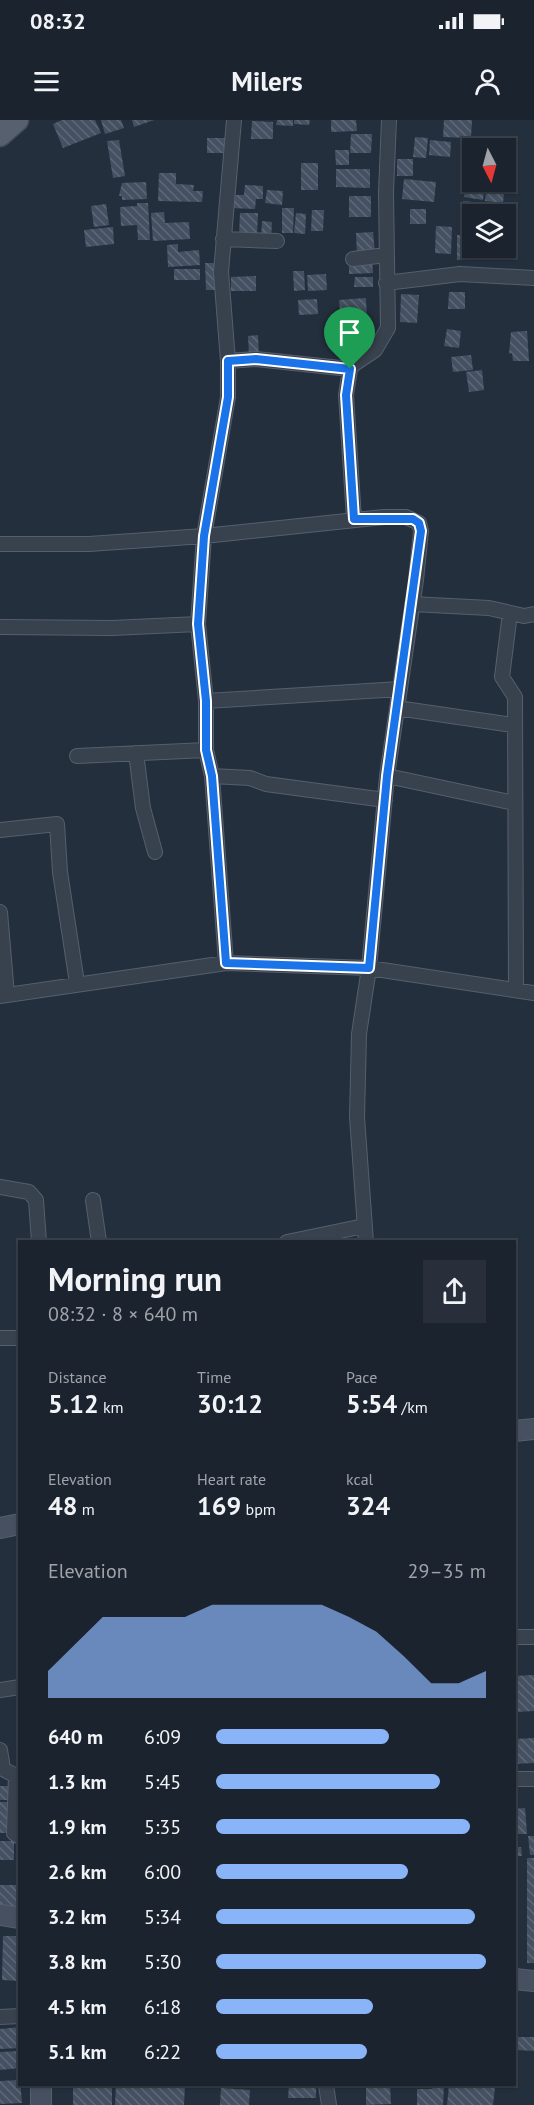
<!DOCTYPE html>
<meta charset="utf-8">
<style>
:root{--surface:#1b232e;--page:#282f3a;--text:#f1f3f6;--muted:#a0a4aa;--line:#39404a;--accent:#8ab4f8}
body{margin:0;font-family:"PT Sans",sans-serif;background:var(--page);color:var(--text);height:100vh;display:flex;flex-direction:column;font-size:22px;white-space:nowrap}
*{box-sizing:border-box;margin:0}
p{font-size:20px;color:var(--muted)}
.icon{flex:none;width:33px;height:33px;fill:none;stroke:currentColor;stroke-width:2;stroke-linecap:round;stroke-linejoin:round}
.map{position:relative;flex:1;overflow:hidden}
.side{position:absolute;left:18px;top:1120px;width:498px;height:846px;display:flex;flex-direction:column;background:var(--surface);border-radius:0px;box-shadow:0 2px 4px #0004,0 0 0 2px var(--line)}
.side>*{flex:none}
.needle{width:39px;rotate:174deg}
.tools{position:absolute;left:462px;top:18px;display:grid;gap:12px}
.tools a{display:grid;place-items:center;width:54px;height:54px;border-radius:0px;background:var(--surface);box-shadow:0 2px 4px #0004,0 0 0 2px var(--line);font-size:30px}
.pin{position:absolute;display:grid;place-items:center;width:51px;height:51px;color:#fff;margin:-62px -26px;border-radius:50% 50% 50% 0;rotate:-45deg;box-shadow:0 0 6px #0007}
.pin .icon{rotate:45deg}
.round{display:grid;place-items:center;flex:none;width:63px;height:63px;border-radius:0px;background:var(--page)}
.head{display:flex;align-items:center;justify-content:space-between;height:102px;padding:0 30px}
h1{font-size:33px;font-weight:600;line-height:45px}
.figures{display:grid;grid-template-columns:repeat(3,1fr);gap:9px;height:102px;padding:6px 30px}
.figures div{display:grid;align-content:center}
.figures b{font-size:26px;font-weight:600}
.figures small{font-size:16px;font-weight:400}
.figures p{font-size:16px}
.chart{height:168px;padding:12px 30px}
.chart p{display:flex;justify-content:space-between}
.chart svg{width:100%;height:108px;margin-top:6px;fill:var(--accent);opacity:.7}
ul{padding:0 30px;list-style:none;font-size:20px}
li{display:grid;grid-template-columns:96px 72px 1fr;align-items:center;height:45px}
li i{height:15px;border-radius:8px;background:var(--accent)}
.status{display:flex;justify-content:space-between;align-items:center;height:42px;padding:0 30px;background:var(--surface);direction:ltr}
.status svg{height:16px;fill:currentColor}
header{display:flex;justify-content:space-between;align-items:center;height:78px;padding:0 30px;background:var(--surface);font-size:27px;font-weight:600}
.map>svg:first-child{display:block}
.building{fill:url(#building-back-hatch)}
.lines{fill:none;stroke-linecap:round;stroke-linejoin:round}
.street-casing{stroke:#565f6c;stroke-width:16}
.secondary-casing{stroke:#565f6c;stroke-width:22}
.primary-casing{stroke:#414a57;stroke-width:25}
.street{stroke:#38414e;stroke-width:14}
.secondary{stroke:#465061;stroke-width:20}
.primary{stroke:#56606e;stroke-width:22}
.route-casing{stroke:#fff;stroke-width:12}
.route{stroke:#1a73e8;stroke-width:8}
</style>
<div class="status"><b>08:32</b><svg viewBox="0 0 49 12"><path d="M0 12V9h3v3zM5 12V6h3v6zM10 12V3h3v9zM15 12V0h3v12zM26 1h20v11H26zM47 4h2v5h-2z"/></svg></div>
<header><svg class="icon" aria-label="menu" viewBox="0 0 24 24"><path d="M4 6h16M4 12h16M4 18h16"/></svg>Milers<svg class="icon" aria-label="person" viewBox="0 0 24 24"><circle cx="12" cy="8" r="4"/><path d="M4 21q1-7 8-7t8 7"/></svg></header>
<div class="map">
<svg width="534" height="1985" viewBox="0 0 534 1985">
<defs>
<pattern id="building-back-hatch" width="6" height="6" patternUnits="userSpaceOnUse" patternTransform="scale(1.5)"><rect width="6" height="6" fill="#455162"/><path d="M-1 5l2 2M0 0l6 6M5-1l2 2" fill="none" stroke="#5d6877"/></pattern>
</defs>
<rect width="100%" height="100%" fill="#242f3e"/>
<!-- building -->
<path class="building" d="M62,0H95L101,13L63,28L53,4Z
M101,0H121L124,8L105,14Z
M132,0H154L134,7Z
M277,0H293V6L276,5Z
M294,0H310L309,5L294,4Z
M331,0H356L357,11L331,12Z
M444,0H472L471,18L443,17Z
M252,1L273,2V19H251Z
M351,14H372L371,33H350Z
M415,17L428,18L426,38L413,37Z
M207,18H225V33H207Z
M119,20L125,56L113,58L107,21Z
M430,20L451,22L450,37L429,35Z
M335,30H349V45H336Z
M397,39H413V56H397Z
M301,43H318V70H301Z
M336,49H370V68L336,67Z
M159,53H176V64L194,65L193,71H203L202,82L158,81Z
M404,59L436,62L434,82L402,79Z
M146,62L147,79L122,80V76H119L122,63Z
M466,62L485,65L483,80L464,77Z
M487,62H505L503,83L485,81Z
M245,65L263,66V79H256L255,89L231,88L232,75H244Z
M267,70L283,71L282,85L265,83Z
M349,76H371V97H349Z
M463,81L482,83L481,94L462,91Z
M137,83H148L150,120H138L137,105L121,106L120,87L137,86Z
M106,84L109,105L94,107L91,86Z
M282,88H294L293,113H282Z
M410,89H426V104H410Z
M312,90H324L323,111H311Z
M164,92L165,103L189,102L190,119L153,121L151,93Z
M240,93H258L257,116H239Z
M296,93L306,94L305,114L294,113Z
M262,101L272,102L271,119H261Z
M436,106L452,107L451,134L435,133Z
M113,107L114,124L86,127L84,110Z
M373,112L375,133L357,135L356,113Z
M457,115H472V128H479V140H457Z
M178,124V132L199,130L200,145L168,147L167,125Z
M484,128H499L498,137L484,136Z
M349,140H372L373,153L349,154Z
M205,143H215L216,170H206Z
M174,149H200V160H174Z
M293,151H304L305,170L294,171Z
M326,154L327,170L308,171L307,155Z
M256,156V171H231V157Z
M355,157H373V167H354Z
M449,172H465V189H448Z
M401,174L419,175L417,203L400,202Z
M366,178L367,199L341,202L339,180Z
M317,179L318,194L299,195L298,180Z
M344,209L345,230H331L330,210Z
M447,209L461,211L459,228L444,226Z
M527,211L529,241H513L512,233L509,234L511,212Z
M258,215L259,235H249L248,216Z
M471,235L473,250L453,252L451,237Z
M482,250L484,270L469,272L466,252Z
M534,1555V1591L515,1592L514,1556Z
M534,1618V1643L514,1644V1619Z
M0,1666H14V1680H0Z
M0,1682H9L10,1713H0Z
M525,1688L527,1714H514V1689Z
M528,1716H534V1735H530Z
M0,1721H14V1740H0Z
M514,1727H521L522,1736H514Z
M527,1738H534V1843H527Z
M0,1765H20V1788H0Z
M514,1796H517L518,1823H514Z
M3,1816H20V1861L2,1860Z
M20,1907V1928L0,1929V1909Z
M517,1917H534V1931L517,1930Z
M20,1931V1948L0,1950V1932Z
M20,1960L22,1983L0,1984V1961Z
M73,1965H112V1985H73Z
M116,1965H185L184,1985H115Z
M289,1965H316V1978H288Z
M390,1965L391,1984L366,1985V1966Z
M432,1965H444L443,1985H417V1969H432Z
M449,1965L495,1967L493,1985H447Z
M221,1968L250,1970L249,1985H220Z"/>
<g class="lines">
<!-- street casing -->
<g class="street-casing">
<path id="street" d="M223,119L277,121
M353,139L386,135
M386,163L460,154L534,158
M228,241L256,239L350,249
M354,399L346,275L350,249L354,244L375,230L388,208L386,72L389,0
M0,424H89L204,416L384,397H406L419,403L421,411L416,460L387,656L369,848L359,914L357,997L366,1122
M412,484L489,488L524,496L534,494
M510,493L502,557L515,577L516,870
M0,507L112,508L198,504
M206,581L400,569
M397,588L513,605
M136,633L143,688L155,732
M77,636L206,630
M212,656L250,658L266,664L385,680
M387,656L514,683
M0,710L57,704L60,752L77,863
M0,792L7,875
M226,843L212,656L206,630V581L198,504L204,416L228,277V241L221,152L234,0
M0,876L226,843L369,848L534,873
M0,1067L29,1072L36,1080L39,1122
M93,1080L99,1122
M287,1122L364,1106
M0,1218H19
M514,1517H534
M0,1570L20,1567
M0,1630L3,1649L16,1656L14,1713L20,1717
M514,1659H534
M0,1897L20,1896
M326,1965L329,1985"/>
</g>
<!-- secondary casing -->
<g class="secondary-casing">
<path id="secondary" d="M514,1311L534,1309
M0,1408L20,1404
M0,1795L20,1798
M514,1859L534,1861
M41,1965V1985"/>
</g>
<!-- primary casing -->
<g class="primary-casing">
<path id="primary" d="M0,15L17,0"/>
</g>
<!-- street -->
<use href="#street" class="street"/>
<!-- secondary -->
<use href="#secondary" class="secondary"/>
<!-- primary -->
<use href="#primary" class="primary"/>
</g>
<g class="lines">
<!-- route casing -->
<g class="route-casing">
<path id="route" d="M256,239L350,249L346,275L354,399H413L419,403L421,411L387,656L369,848L226,843L212,656L206,630V581L198,504L204,416L228,277V241Z"/>
</g>
<!-- route -->
<use href="#route" class="route"/>
</g>
</svg>
<div class="tools">
<a><svg class="needle" viewBox="-14 -14 28 28"><path d="M0-13l5 13h-10z" fill="#e53935"/><path d="M0 13l5-13h-10z" fill="#a0a4aa"/></svg></a>
<a><svg class="icon" aria-label="layers" viewBox="0 0 24 24"><path d="M12 4l9 5-9 5-9-5zM3 14l9 5 9-5"/></svg></a>
</div>
<div class="pin" style="left:350px;top:249px;background:#1e9e55"><svg class="icon" aria-label="arrive" viewBox="0 0 24 24"><path d="M6 21V4h12l-3 4 3 4H6"/></svg></div>
<section class="side">
<div class="head"><div><h1>Morning run</h1><p>08:32 · 8 × 640 m</p></div><a class="round"><svg class="icon" aria-label="share" viewBox="0 0 24 24"><path d="M12 15V3M7 8l5-5 5 5M5 13v7h14v-7"/></svg></a></div>
<div class="figures">
<div><p>Distance</p><b>5.12<small> km</small></b></div>
<div><p>Time</p><b>30:12</b></div>
<div><p>Pace</p><b>5:54<small> /km</small></b></div>
</div>
<div class="figures">
<div><p>Elevation</p><b>48<small> m</small></b></div>
<div><p>Heart rate</p><b>169<small> bpm</small></b></div>
<div><p>kcal</p><b>324</b></div>
</div>
<div class="chart"><p><span>Elevation</span>29–35 m</p>
<svg viewBox="0 0 160 44" preserveAspectRatio="none"><path d="M0 44V33L10 22L20 11L30 11L40 11L50 11L60 6L70 6L80 6L90 6L100 6L110 11L120 17L130 27L140 38L150 38L160 33V44z"/></svg>
</div>
<ul>
<li><b>640 m</b>6:09<i style="width:64%"></i></li>
<li><b>1.3 km</b>5:45<i style="width:83%"></i></li>
<li><b>1.9 km</b>5:35<i style="width:94%"></i></li>
<li><b>2.6 km</b>6:00<i style="width:71%"></i></li>
<li><b>3.2 km</b>5:34<i style="width:96%"></i></li>
<li><b>3.8 km</b>5:30<i style="width:100%"></i></li>
<li><b>4.5 km</b>6:18<i style="width:58%"></i></li>
<li><b>5.1 km</b>6:22<i style="width:56%"></i></li>
</ul>
</section>
</div>
